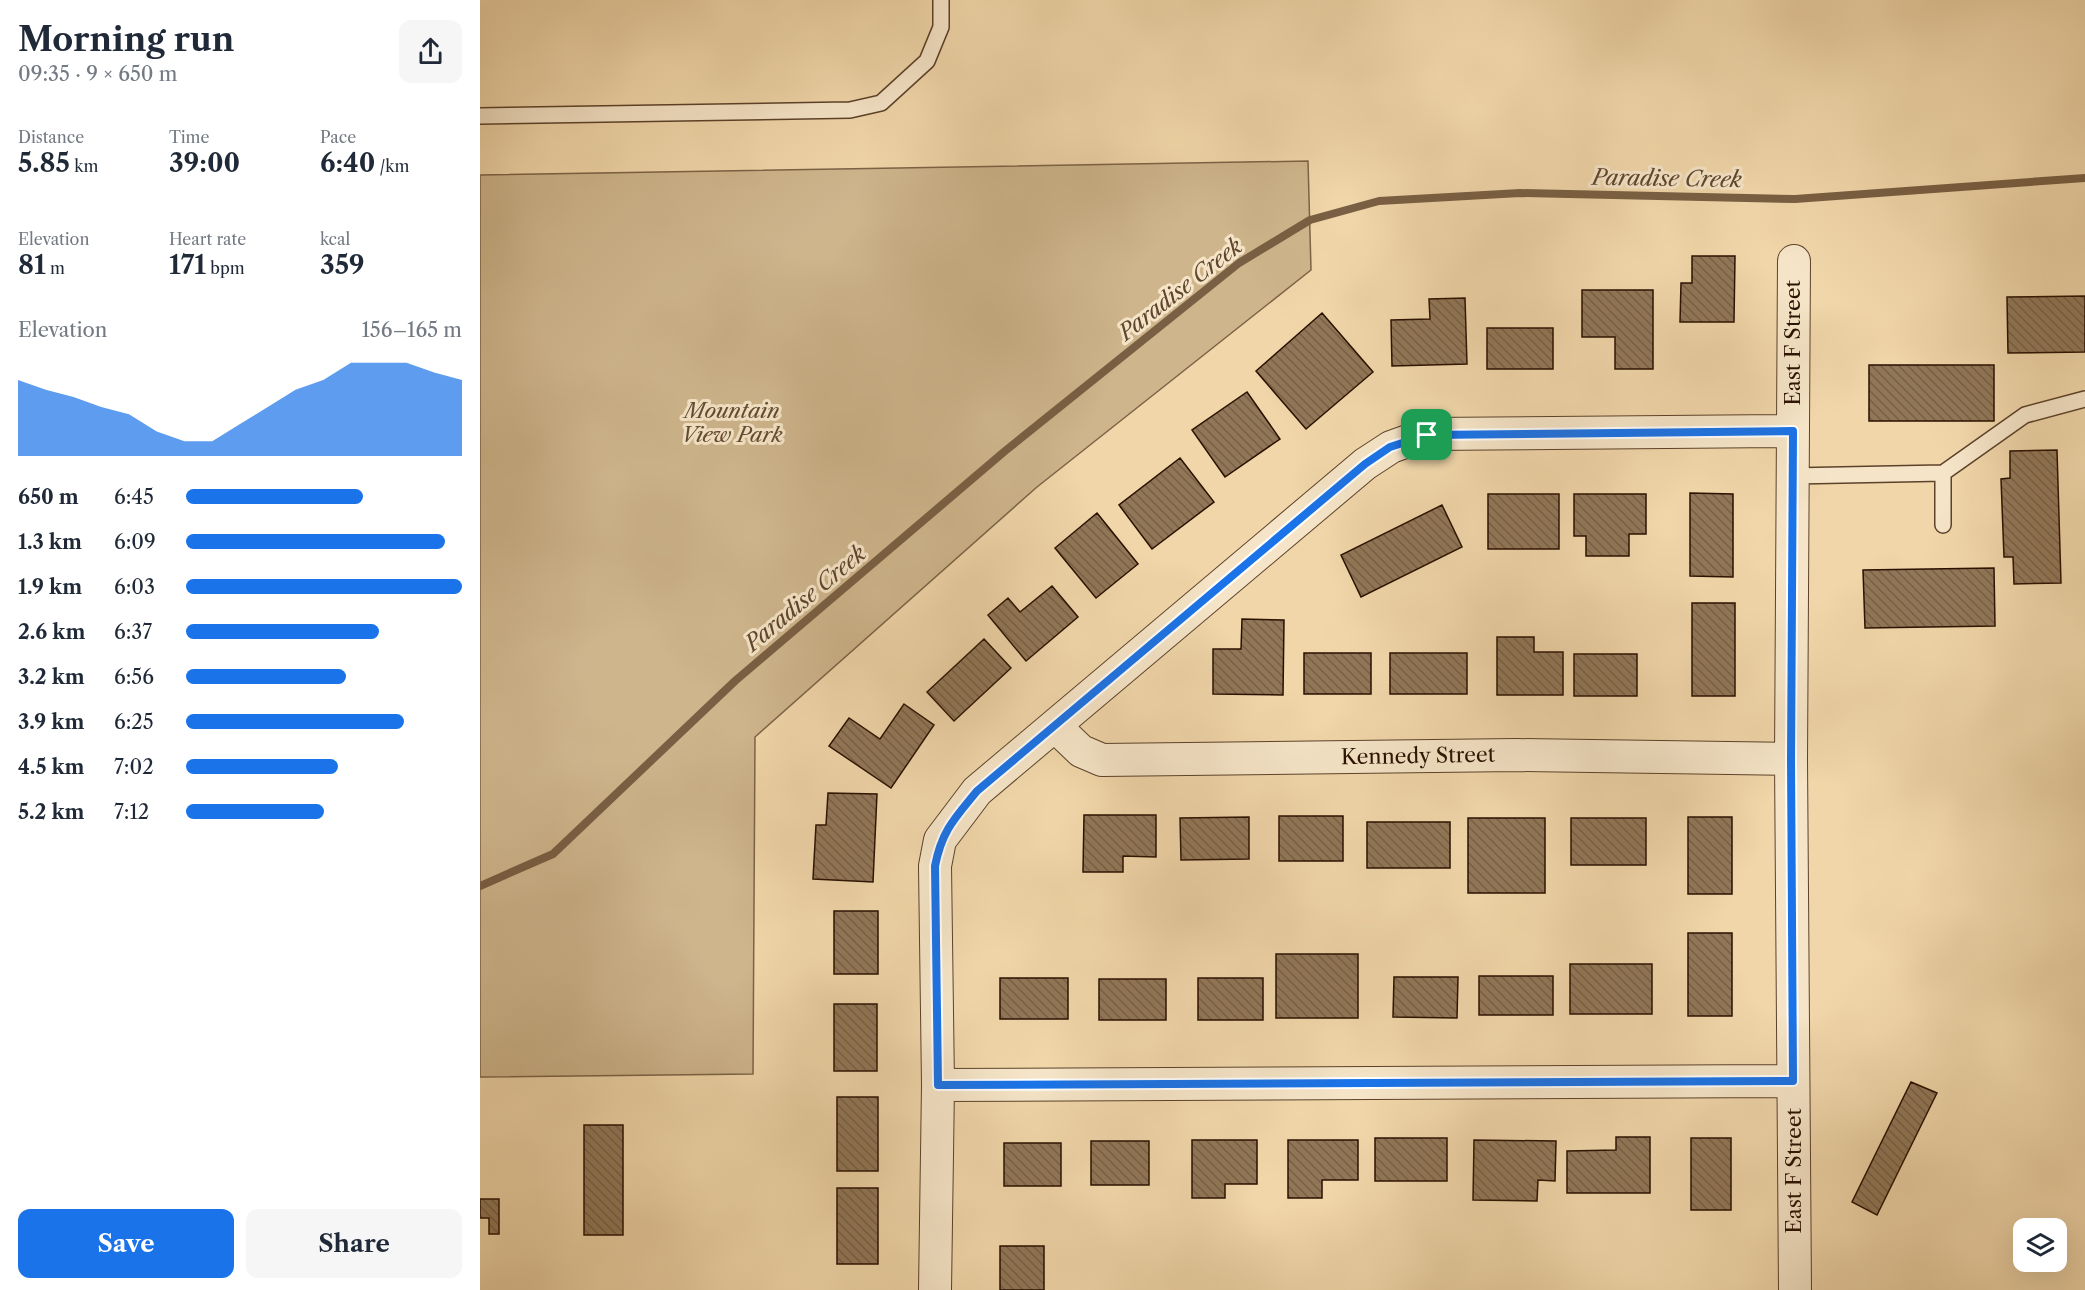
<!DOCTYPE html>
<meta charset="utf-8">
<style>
:root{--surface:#fff;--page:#f6f6f7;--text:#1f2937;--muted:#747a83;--accent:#1a73e8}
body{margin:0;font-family:"Libre Caslon Text",serif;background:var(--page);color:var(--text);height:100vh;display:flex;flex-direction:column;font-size:22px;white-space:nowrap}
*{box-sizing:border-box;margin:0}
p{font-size:20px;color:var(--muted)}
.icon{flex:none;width:33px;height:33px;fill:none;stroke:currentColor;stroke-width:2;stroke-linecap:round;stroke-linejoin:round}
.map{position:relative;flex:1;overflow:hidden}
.drawer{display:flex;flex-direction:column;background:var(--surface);width:480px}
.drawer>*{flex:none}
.fabs{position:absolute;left:1533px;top:1218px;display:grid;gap:12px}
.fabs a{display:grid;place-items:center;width:54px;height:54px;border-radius:12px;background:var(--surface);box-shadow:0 6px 24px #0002;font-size:30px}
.pin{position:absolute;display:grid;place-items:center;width:51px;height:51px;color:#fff;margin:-26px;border-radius:12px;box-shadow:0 3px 9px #0006}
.round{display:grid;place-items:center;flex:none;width:63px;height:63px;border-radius:12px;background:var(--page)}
.head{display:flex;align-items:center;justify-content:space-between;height:102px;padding:0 18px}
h1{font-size:33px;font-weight:700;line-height:45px}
.stats{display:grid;grid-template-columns:repeat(3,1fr);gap:9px;height:102px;padding:6px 18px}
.stats div{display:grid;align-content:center}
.stats b{font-size:26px;font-weight:700}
.stats small{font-size:16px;font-weight:400}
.stats p{font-size:16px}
.chart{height:168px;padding:12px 18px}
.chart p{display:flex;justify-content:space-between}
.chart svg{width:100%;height:108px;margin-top:6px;fill:var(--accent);opacity:.7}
.cta{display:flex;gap:12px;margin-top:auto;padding:12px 18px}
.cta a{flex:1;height:69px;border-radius:12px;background:var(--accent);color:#fff;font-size:24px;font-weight:700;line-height:69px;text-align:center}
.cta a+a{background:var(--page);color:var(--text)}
ul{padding:0 18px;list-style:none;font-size:20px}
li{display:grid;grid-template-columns:96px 72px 1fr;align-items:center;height:45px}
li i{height:15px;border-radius:8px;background:var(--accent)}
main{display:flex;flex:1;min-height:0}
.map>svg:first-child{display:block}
.park{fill:#ceb58c;stroke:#7c6346;stroke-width:1.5}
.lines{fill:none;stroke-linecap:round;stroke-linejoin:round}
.stream{stroke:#795f43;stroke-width:8}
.building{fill:url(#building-back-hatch);stroke:#2a1100;stroke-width:1.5}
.service-casing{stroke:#5c422a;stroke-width:18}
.minor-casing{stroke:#5c422a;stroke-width:34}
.service{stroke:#f5e4c7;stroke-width:15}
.minor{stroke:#f5e4c7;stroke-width:32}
.route-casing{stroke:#fff;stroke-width:12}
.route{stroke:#1a73e8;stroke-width:8}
.labels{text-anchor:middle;stroke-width:6;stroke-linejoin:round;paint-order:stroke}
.street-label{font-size:21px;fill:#2a1100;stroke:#f5e4c7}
.park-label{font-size:21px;font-style:italic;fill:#634a31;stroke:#f5e4c7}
.water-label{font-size:22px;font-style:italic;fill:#5e452d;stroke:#f5e4c7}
</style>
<main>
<section class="drawer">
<div class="head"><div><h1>Morning run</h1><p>09:35 · 9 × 650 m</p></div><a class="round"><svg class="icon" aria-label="share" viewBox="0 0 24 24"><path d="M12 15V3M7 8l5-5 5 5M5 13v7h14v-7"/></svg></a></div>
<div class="stats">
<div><p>Distance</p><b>5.85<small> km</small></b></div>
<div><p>Time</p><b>39:00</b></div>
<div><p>Pace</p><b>6:40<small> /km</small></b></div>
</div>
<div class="stats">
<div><p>Elevation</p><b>81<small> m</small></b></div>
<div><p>Heart rate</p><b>171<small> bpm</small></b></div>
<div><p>kcal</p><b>359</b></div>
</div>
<div class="chart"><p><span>Elevation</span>156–165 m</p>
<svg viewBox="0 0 160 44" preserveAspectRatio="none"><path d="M0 44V13L10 17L20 20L30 24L40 27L50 34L60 38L70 38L80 31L90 24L100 17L110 13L120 6L130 6L140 6L150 10L160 13V44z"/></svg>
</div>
<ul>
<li><b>650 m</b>6:45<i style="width:64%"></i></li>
<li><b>1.3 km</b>6:09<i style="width:94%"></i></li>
<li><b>1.9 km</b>6:03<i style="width:100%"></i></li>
<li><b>2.6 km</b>6:37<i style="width:70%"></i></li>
<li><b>3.2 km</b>6:56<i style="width:58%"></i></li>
<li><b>3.9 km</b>6:25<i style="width:79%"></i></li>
<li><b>4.5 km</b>7:02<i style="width:55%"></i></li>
<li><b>5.2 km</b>7:12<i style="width:50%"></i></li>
</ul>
<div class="cta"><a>Save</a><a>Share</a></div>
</section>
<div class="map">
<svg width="1605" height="1290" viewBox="0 0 1605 1290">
<defs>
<pattern id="building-back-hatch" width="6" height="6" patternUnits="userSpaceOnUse" patternTransform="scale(1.5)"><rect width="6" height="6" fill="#917758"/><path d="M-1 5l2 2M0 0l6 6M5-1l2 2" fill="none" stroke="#776046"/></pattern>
</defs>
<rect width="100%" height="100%" fill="#f0d6a9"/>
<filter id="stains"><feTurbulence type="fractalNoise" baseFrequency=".00333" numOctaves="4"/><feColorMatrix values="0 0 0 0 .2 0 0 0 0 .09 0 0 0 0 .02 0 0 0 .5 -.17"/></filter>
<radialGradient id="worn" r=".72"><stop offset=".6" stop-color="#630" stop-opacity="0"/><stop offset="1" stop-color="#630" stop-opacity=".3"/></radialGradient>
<!-- park -->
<path class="park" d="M828,161L831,270L557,487L275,737L273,1074L0,1077V175Z"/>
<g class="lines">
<!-- stream -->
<path class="stream" d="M0,886L73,854L255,681L525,451L759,263L830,220L899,201L1040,193L1315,199L1605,178"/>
</g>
<!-- building -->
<path class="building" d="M1212,256H1255L1254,322H1200L1201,283H1212Z
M1102,290H1173V369H1135V337H1102Z
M1605,296V352L1528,353L1527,297Z
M985,298L987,364L912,366L911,320L950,319L949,299Z
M842,313L893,372L826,429L776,371Z
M1007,328H1073V369H1007Z
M1389,365H1514V421H1389Z
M767,392L800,439L745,477L712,430Z
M1577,450L1581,583L1534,584L1533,557H1524L1521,479L1530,478V451Z
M700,458L734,502L672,549L639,505Z
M1210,493L1253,494V577L1210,576Z
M1008,494H1079V549H1008Z
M1094,494H1166V534H1149V556H1106V536H1094Z
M962,505L982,547L881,597L861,555Z
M617,513L658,564L616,598L575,548Z
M1514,568L1515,626L1385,628L1383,570Z
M572,586L598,617L546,661L508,615L528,598L540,612Z
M1212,603H1255V696H1212Z
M762,619L804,620L803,695L733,694V649H761Z
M1017,637H1054V652H1083V695H1017Z
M504,639L531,668L474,721L447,692Z
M824,653H891V694H824Z
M910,653H987V694H910Z
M1094,654H1157V696H1094Z
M424,704L454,725L411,788L349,746L369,718L400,739Z
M348,793L397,794L393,882L333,879L336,825H346Z
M604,815H676V857L643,856V872H603Z
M799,816H863V861H799Z
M769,817V859L701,860L700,818Z
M1208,817H1252V894H1208Z
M988,818H1065V893H988Z
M1091,818H1166V865H1091Z
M887,822H970V868H887Z
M354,911H398V974H354Z
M1208,933H1252V1016H1208Z
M796,954H878V1018H796Z
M1090,964H1172V1014H1090Z
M999,976H1073V1015H999Z
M914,977H978L977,1018L913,1017Z
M520,978H588V1019H520Z
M718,978H783V1020H718Z
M619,979H686V1020H619Z
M354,1004H397V1071H354Z
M1431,1082L1457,1093L1397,1215L1372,1202Z
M357,1097H398V1171H357Z
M104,1125H143V1235H104Z
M1136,1137H1170V1193H1087V1151L1136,1150Z
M895,1138H967V1181H895Z
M1211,1138H1251V1210H1211Z
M712,1140H777V1184H745V1198H712Z
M808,1140H878V1180H842V1198H808Z
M994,1140L1076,1141L1075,1181L1058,1180L1057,1201L993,1200Z
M611,1141H669V1185H611Z
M524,1143H581V1186H524Z
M357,1188H398V1264H357Z
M0,1199H19V1234H9V1218H0Z
M520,1246H564V1290H520Z"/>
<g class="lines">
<!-- service casing -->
<g class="service-casing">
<path id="service" d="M0,116L370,110L401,103L447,61L461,27V0
M1463,473V525
M1312,476L1463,473L1545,415L1605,399"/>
</g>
<!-- minor casing -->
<g class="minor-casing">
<path id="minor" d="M1314,261L1311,759L1315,1290
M576,727L601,751L622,760L1036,755L1311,759
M458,1085L1313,1081
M455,1290L458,1085L455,866L460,840L497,791L885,464L911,447L947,434L1313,431"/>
</g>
<!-- service -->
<use href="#service" class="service"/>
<!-- minor -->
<use href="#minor" class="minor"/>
</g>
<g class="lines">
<!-- route casing -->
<g class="route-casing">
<path id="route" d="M1313,431L1311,759L1313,1081L458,1085L455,866C462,830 475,818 497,791L885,464L910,447L947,435Z"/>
</g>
<!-- route -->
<use href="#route" class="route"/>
</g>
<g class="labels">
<!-- street labels -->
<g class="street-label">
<text transform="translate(1313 343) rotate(-90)" y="7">East F Street</text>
<text transform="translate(938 756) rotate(-1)" y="7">Kennedy Street</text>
<text transform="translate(1314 1171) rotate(-90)" y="7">East F Street</text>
</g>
<!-- park labels -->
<g class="park-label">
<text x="252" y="418">Mountain<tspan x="252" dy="24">View Park</tspan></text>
</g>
<!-- water labels -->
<g class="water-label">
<text transform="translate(1187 178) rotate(1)" y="8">Paradise Creek</text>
<text transform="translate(700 289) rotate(-38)" y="8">Paradise Creek</text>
<text transform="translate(325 598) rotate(-40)" y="8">Paradise Creek</text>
</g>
</g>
<rect width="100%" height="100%" filter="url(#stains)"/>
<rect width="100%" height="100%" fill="url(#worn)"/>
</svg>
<div class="fabs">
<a><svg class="icon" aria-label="layers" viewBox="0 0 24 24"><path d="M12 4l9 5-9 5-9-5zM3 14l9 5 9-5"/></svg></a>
</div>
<div class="pin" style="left:947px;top:435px;background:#1e9e55"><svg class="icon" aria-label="arrive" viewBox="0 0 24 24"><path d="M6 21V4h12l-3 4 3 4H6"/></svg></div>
</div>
</main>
